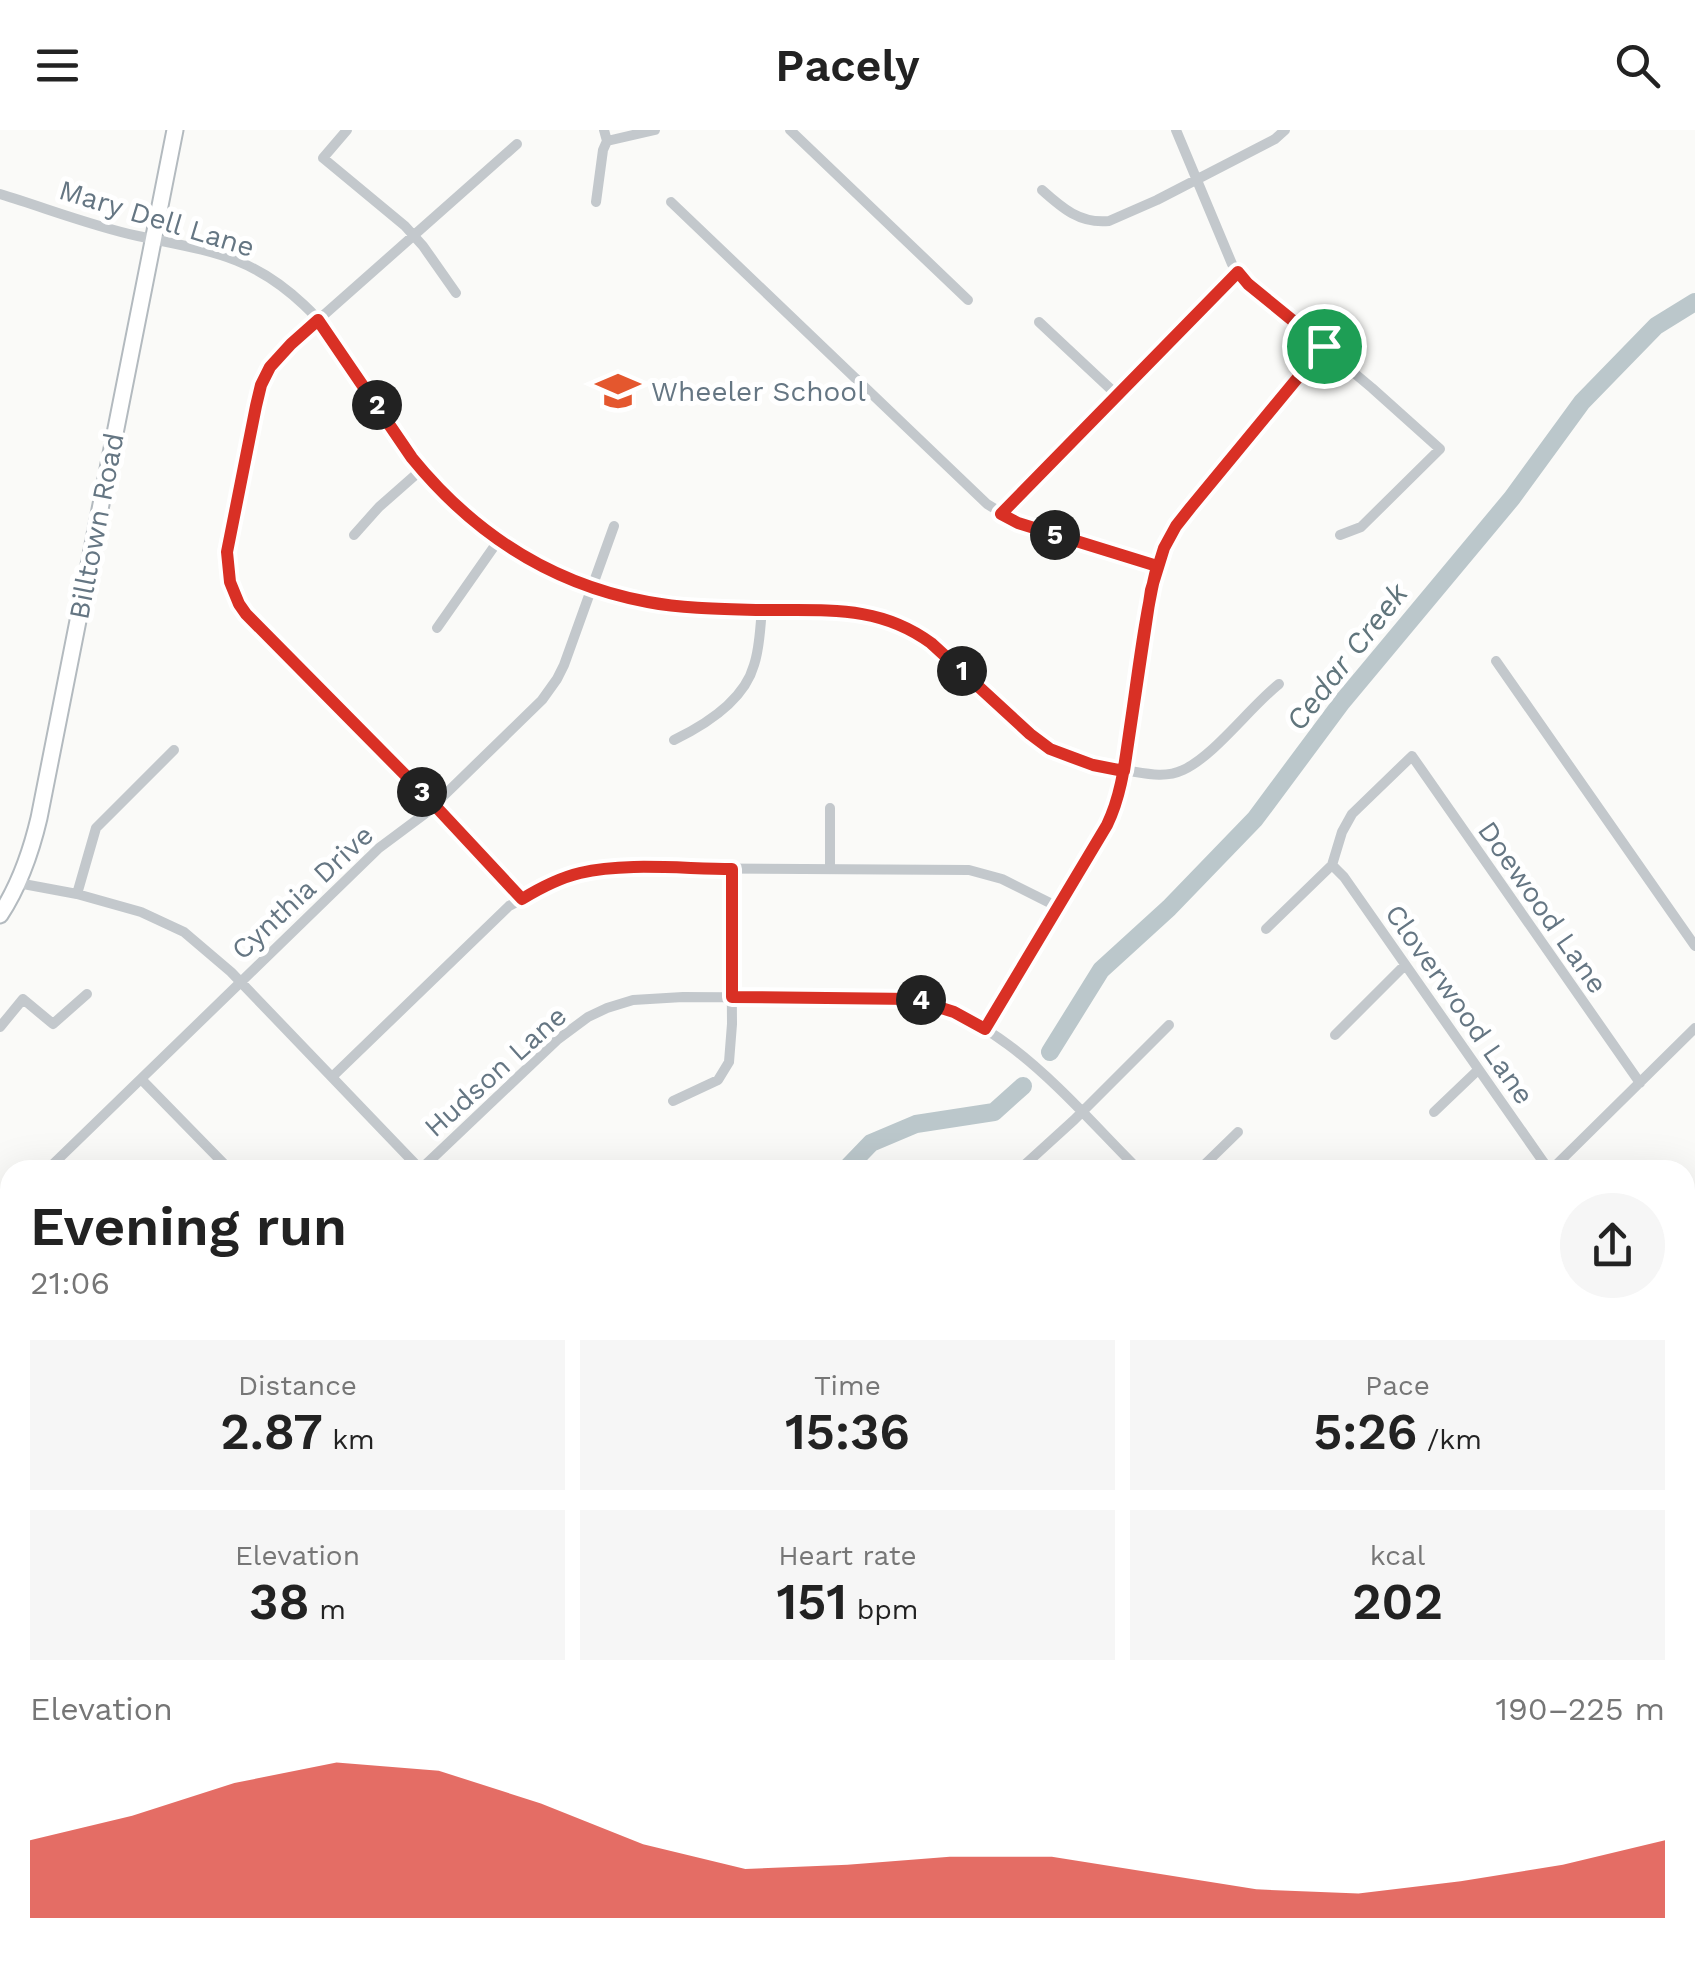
<!DOCTYPE html>
<meta charset="utf-8">
<style>
:root{--surface:#fff;--page:#f6f6f6;--text:#222;--muted:#767676;--accent:#d93025}
body{margin:0;font-family:"Work Sans",sans-serif;background:var(--page);color:var(--text);height:100vh;display:flex;flex-direction:column;font-size:38px;white-space:nowrap}
*{box-sizing:border-box;margin:0}
p{font-size:32px;color:var(--muted)}
.icon{flex:none;width:55px;height:55px;fill:none;stroke:currentColor;stroke-width:2;stroke-linecap:round;stroke-linejoin:round}
.map{position:relative;flex:1;overflow:hidden}
.details{position:absolute;left:0px;top:1030px;width:1695px;height:812px;display:flex;flex-direction:column;background:var(--surface);border-radius:30px 30px 0 0;box-shadow:0 10px 40px #0002}
.details>*{flex:none}
.pin{position:absolute;display:grid;place-items:center;width:85px;height:85px;color:#fff;margin:-42px;border:5px solid #fff;border-radius:50%;box-shadow:0 2px 10px #0007}
.km{position:absolute;width:50px;height:50px;margin:-25px;border-radius:50%;background:#222;color:#fff;font-size:28px;line-height:50px;text-align:center}
.round{display:grid;place-items:center;flex:none;width:105px;height:105px;border-radius:52px;background:var(--page)}
.headline{display:flex;align-items:center;justify-content:space-between;height:170px;padding:0 30px}
h1{font-size:55px;font-weight:600;line-height:75px}
.stats{display:grid;grid-template-columns:repeat(3,1fr);gap:15px;height:170px;padding:10px 30px}
.stats div{display:grid;align-content:center;border-radius:0px;background:var(--page);text-align:center}
.stats b{font-size:50px;font-weight:600}
.stats small{font-size:28px;font-weight:400}
.stats p{font-size:28px}
.chart{height:280px;padding:20px 30px}
.chart p{display:flex;justify-content:space-between}
.chart svg{width:100%;height:180px;margin-top:10px;fill:var(--accent);opacity:.7}
header{display:flex;justify-content:space-between;align-items:center;height:130px;padding:0 30px;background:var(--surface);font-size:45px;font-weight:600}
.map>svg:first-child{display:block}
.lines{fill:none;stroke-linecap:round;stroke-linejoin:round}
.river{stroke:#bbc7cb;stroke-width:18}
.secondary-casing{stroke:#b3babf;stroke-width:19}
.street{stroke:#c3c8cc;stroke-width:10}
.secondary{stroke:#fff;stroke-width:15}
.route-casing{stroke:#fff;stroke-width:20}
.route{stroke:#d93025;stroke-width:12}
.labels{text-anchor:middle;stroke-width:10;stroke-linejoin:round;paint-order:stroke}
.street-label{font-size:28px;fill:#657683;stroke:#fff}
.poi-label{font-size:28px;fill:#657683;stroke:#fff;text-anchor:start}
.water-label{font-size:30px;font-style:italic;fill:#60757c;stroke:#fff}
</style>
<header><svg class="icon" aria-label="menu" viewBox="0 0 24 24"><path d="M4 6h16M4 12h16M4 18h16"/></svg>Pacely<svg class="icon" aria-label="search" viewBox="0 0 24 24"><circle cx="10" cy="10" r="6"/><path d="M15 15l6 6"/></svg></header>
<div class="map">
<svg width="1695" height="1842" viewBox="0 0 1695 1842">
<rect width="100%" height="100%" fill="#fafaf8"/>
<g class="lines">
<!-- river -->
<path class="river" d="M1050,922L1101,840L1169,778L1255,689L1342,572L1512,368L1582,272L1656,196L1695,172
M845,1040L871,1013L916,994L994,982L1023,956"/>
<!-- secondary casing -->
<g class="secondary-casing">
<path id="secondary" d="M0,785C19,756 31,722 39,688L175,0"/>
</g>
<!-- street -->
<path class="street" d="M347,0L323,28L405,96L423,116L456,163
M790,0L968,170
M1176,0L1232,134L1248,154L1372,258L1440,319L1361,397L1340,405
M607,11L655,0
M517,14L291,214L270,237L261,255L227,422L230,453L239,474L246,484L426,666L522,769
M1042,60C1062,78 1080,94 1109,91L1157,70L1275,9L1285,0
M0,64C46,78 92,96 138,106C207,121 250,124 304,175C328,197 345,227 363,254C409,323 447,382 521,425C599,470 675,478 763,479C810,480 854,476 898,494C942,511 981,558 1015,590C1026,600 1037,612 1050,619C1074,633 1104,638 1130,641C1148,644 1166,648 1183,640C1214,626 1250,577 1279,554
M596,72L603,20L607,11L604,0
M671,72L987,374L1018,393L1157,436
M1039,192L1117,265
M1001,383L1238,142
M354,405L379,377L421,340
M437,498L498,411
M1496,531L1695,816
M674,610C705,595 744,571 754,535C760,517 760,498 762,479
M830,678V739
M1332,735L1344,747L1549,1040
M18,753L77,764L141,782L184,802L231,842L421,1040
M77,764L96,698L174,620
M1266,799L1332,735L1342,702L1352,684L1412,626L1640,953
M0,897L23,869L53,894L87,864
M985,899L1107,695L1118,671L1151,460L1164,418L1176,396L1191,377L1324,216
M1335,905L1405,835
M332,947L509,776L550,754L582,742L635,738L969,740L1002,749L1058,777
M141,949L227,1037
M673,971L718,950L729,932L732,894L731,739
M1434,982L1478,940
M47,1040L379,718L426,683L542,570L557,549L564,535L614,396
M420,1040L557,910L588,887L607,878L633,870L683,867L894,868C995,874 1071,973 1139,1040
M1019,1040L1074,990L1169,895
M1199,1040L1238,1002
M1551,1040L1695,898
M0,1086L10,1076
M1685,1086L1695,1076
M0,1102L10,1113
M0,1198L10,1206
M1685,1280L1695,1295
M0,1301L10,1305
M0,1412L10,1422
M0,1645L10,1649
M1685,1651L1695,1663
M112,1832L122,1842
M325,1832L334,1842
M746,1832L756,1842
M1061,1832L1072,1842
M1299,1832L1306,1842
M1557,1832L1565,1842
M246,1842L255,1832
M922,1842L932,1832
M1135,1842L1145,1832"/>
<!-- secondary -->
<use href="#secondary" class="secondary"/>
</g>
<g class="lines">
<!-- route casing -->
<g class="route-casing">
<path id="route" d="M1324,216L1191,377L1176,396L1164,418L1151,460L1124,641L1093,635L1050,619L1030,604L931,513C878,474 825,481 762,480C725,479 685,479 648,472C550,454 474,404 412,328L318,190L291,214L270,237L261,255L256,276L227,422L230,452L239,474L246,484L426,666L522,769C540,758 559,748 580,743C626,732 684,739 732,739V867L913,869L954,882L985,899L1107,695C1122,664 1125,631 1130,597C1138,544 1144,489 1157,436L1018,393L1001,384L1238,142L1248,154L1324,216"/>
</g>
<!-- route -->
<use href="#route" class="route"/>
</g>
<!-- icons -->
<defs>
<g id="school-bare" transform="scale(3.45)"><path d="M0-5L7-2L0 1L-7-2ZM-4 1L0 2.5L4 1V4Q0 6-4 4Z" fill="#e4572e" stroke="#fff" stroke-width="2.5" paint-order="stroke"/></g>
</defs>
<g fill-rule="evenodd">
<use href="#school-bare" x="618" y="261"/>
</g>
<g class="labels">
<!-- street labels -->
<g class="street-label">
<text transform="translate(157 88) rotate(17)" y="10">Mary Dell Lane</text>
<text transform="translate(96 396) rotate(-79)" y="10">Billtown Road</text>
<text transform="translate(302 762) rotate(-43)" y="10">Cynthia Drive</text>
<text transform="translate(1543 777) rotate(55)" y="10">Doewood Lane</text>
<text transform="translate(1460 874) rotate(55)" y="10">Cloverwood Lane</text>
<text transform="translate(495 941) rotate(-42)" y="10">Hudson Lane</text>
</g>
<!-- poi labels -->
<g class="poi-label">
<text x="651" y="271">Wheeler School</text>
</g>
<!-- water labels -->
<g class="water-label">
<text transform="translate(1347 527) rotate(-52)" y="10">Cedar Creek</text>
</g>
</g>
</svg>
<div class="pin" style="left:1324px;top:216px;background:#1e9e55"><svg class="icon" aria-label="arrive" viewBox="0 0 24 24"><path d="M6 21V4h12l-3 4 3 4H6"/></svg></div>
<b class="km" style="left:962px;top:541px">1</b>
<b class="km" style="left:377px;top:275px">2</b>
<b class="km" style="left:422px;top:662px">3</b>
<b class="km" style="left:921px;top:870px">4</b>
<b class="km" style="left:1055px;top:405px">5</b>
<section class="details">
<div class="headline"><div><h1>Evening run</h1><p>21:06</p></div><a class="round"><svg class="icon" aria-label="share" viewBox="0 0 24 24"><path d="M12 15V3M7 8l5-5 5 5M5 13v7h14v-7"/></svg></a></div>
<div class="stats">
<div><p>Distance</p><b>2.87<small> km</small></b></div>
<div><p>Time</p><b>15:36</b></div>
<div><p>Pace</p><b>5:26<small> /km</small></b></div>
</div>
<div class="stats">
<div><p>Elevation</p><b>38<small> m</small></b></div>
<div><p>Heart rate</p><b>151<small> bpm</small></b></div>
<div><p>kcal</p><b>202</b></div>
</div>
<div class="chart"><p><span>Elevation</span>190–225 m</p>
<svg viewBox="0 0 160 44" preserveAspectRatio="none"><path d="M0 44V25L10 19L20 11L30 6L40 8L50 16L60 26L70 32L80 31L90 29L100 29L110 33L120 37L130 38L140 35L150 31L160 25V44z"/></svg>
</div>
</section>
</div>
